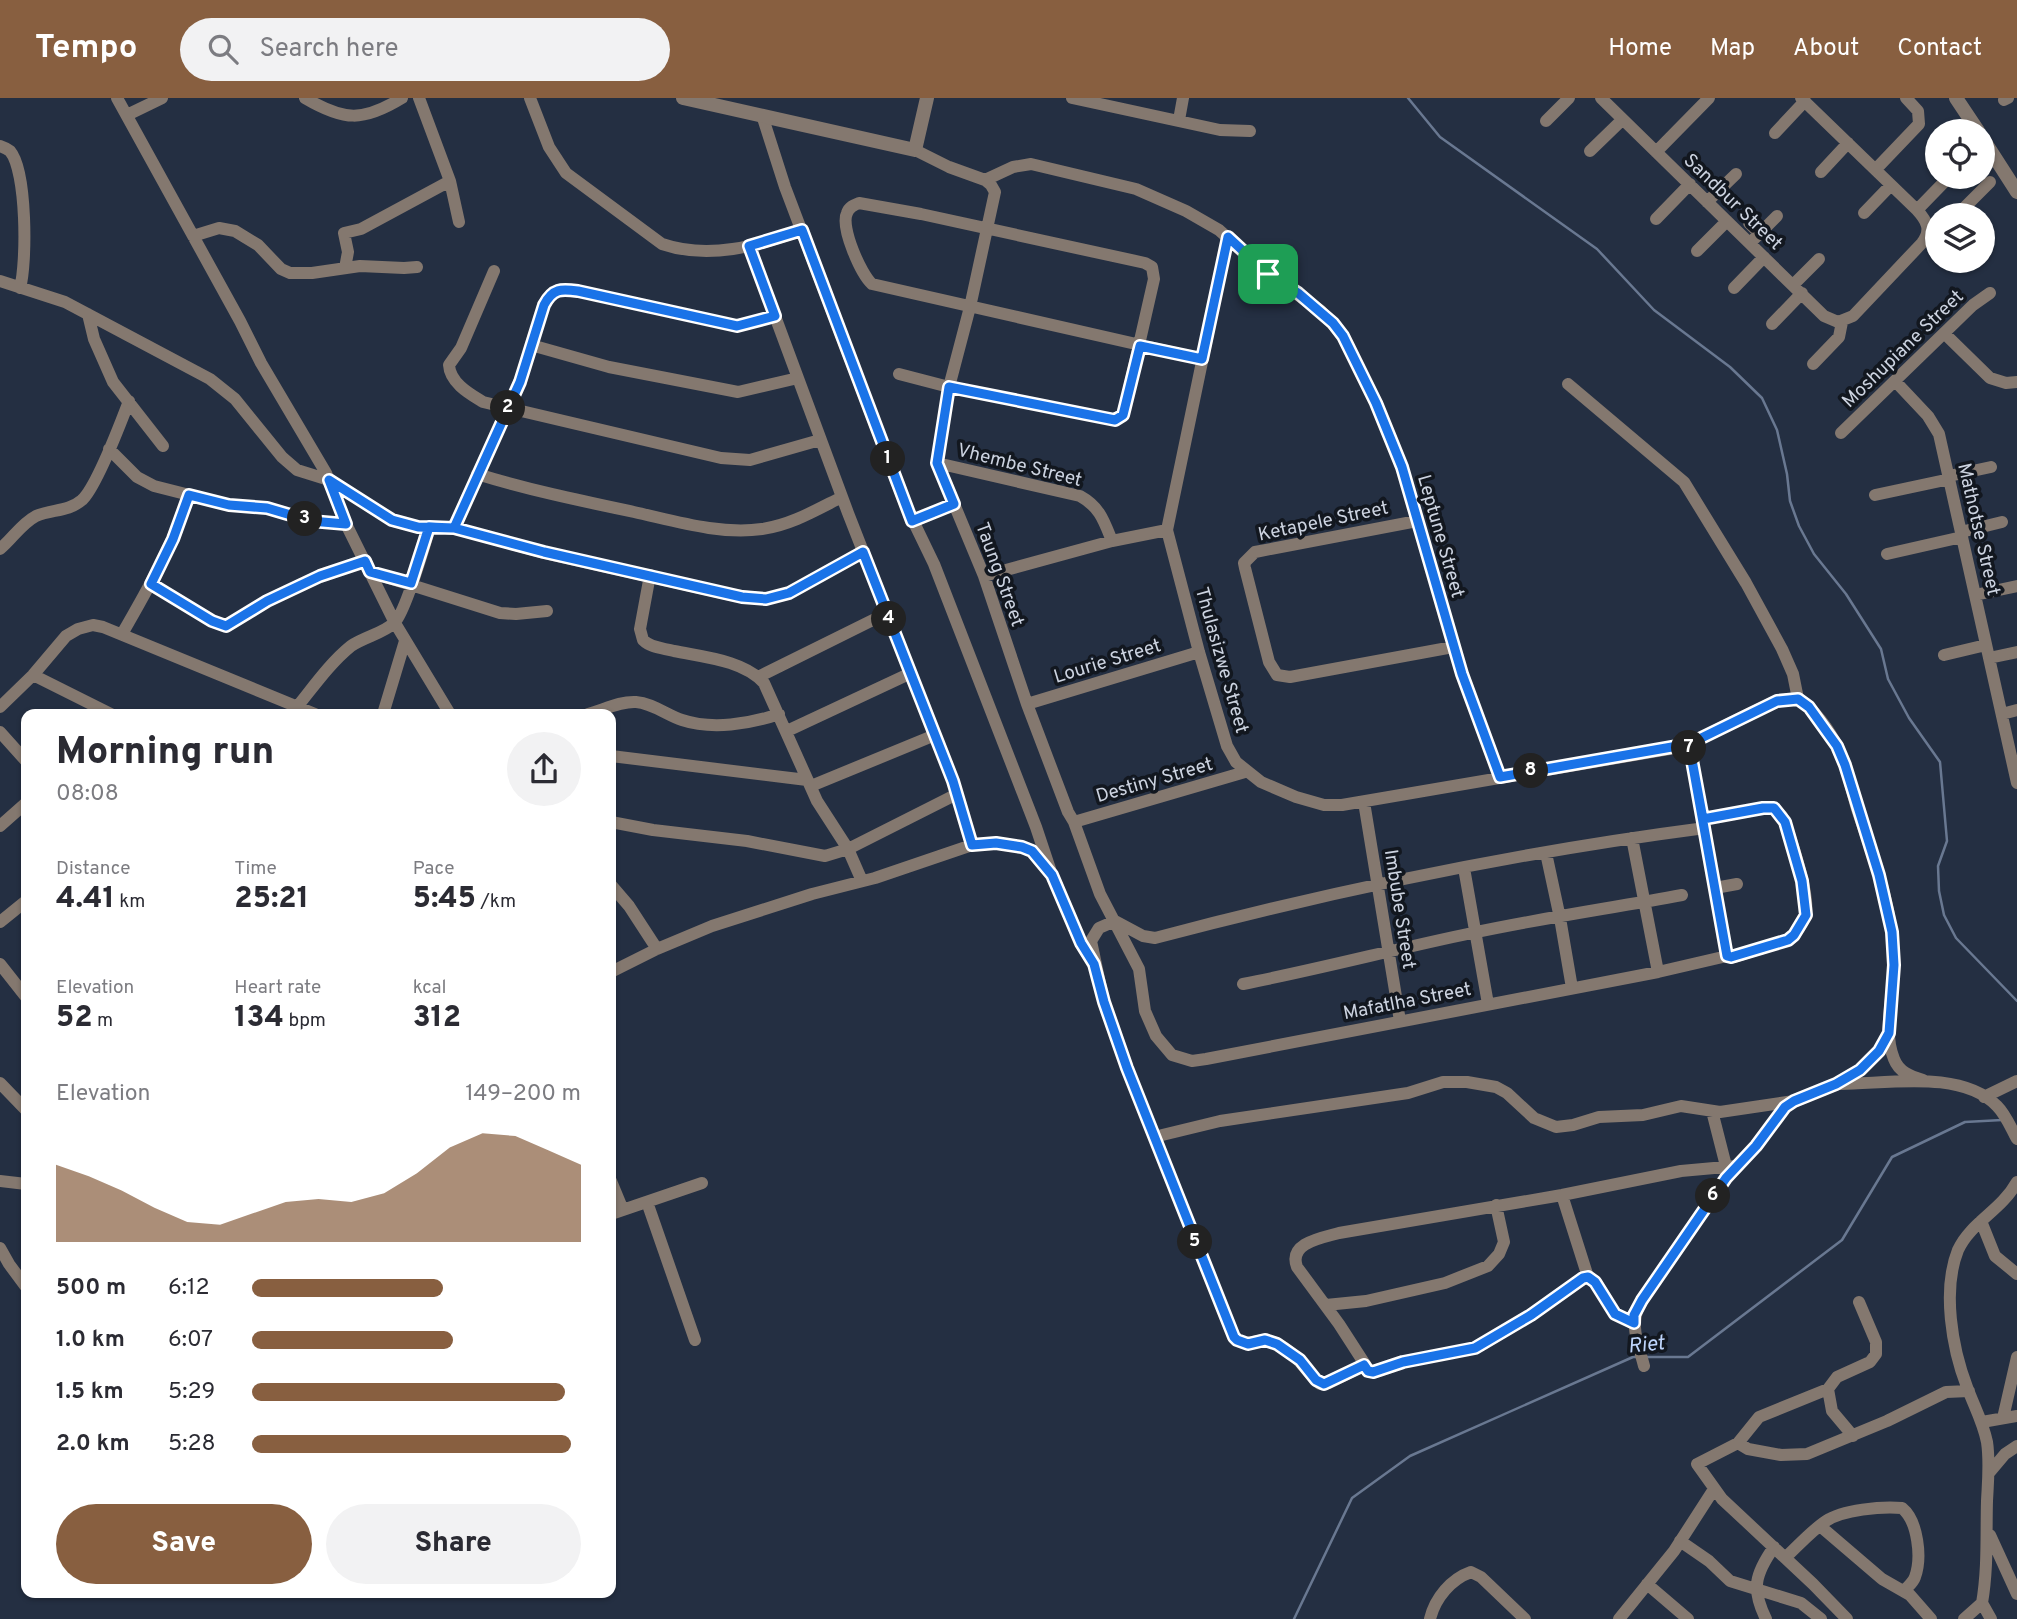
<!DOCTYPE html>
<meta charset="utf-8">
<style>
:root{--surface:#fff;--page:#f2f2f3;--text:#2b2b33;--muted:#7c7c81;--accent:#885f40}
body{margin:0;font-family:Overpass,sans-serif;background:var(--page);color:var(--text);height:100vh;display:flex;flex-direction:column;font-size:26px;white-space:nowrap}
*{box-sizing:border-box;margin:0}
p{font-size:23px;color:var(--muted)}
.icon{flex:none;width:38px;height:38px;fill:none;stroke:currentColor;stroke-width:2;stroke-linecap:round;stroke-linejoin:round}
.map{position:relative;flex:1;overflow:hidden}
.panel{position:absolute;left:21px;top:611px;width:595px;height:889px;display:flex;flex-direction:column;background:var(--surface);border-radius:14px;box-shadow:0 2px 5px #0004}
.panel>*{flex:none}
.buttons{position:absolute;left:1925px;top:21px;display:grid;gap:14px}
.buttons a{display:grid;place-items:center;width:70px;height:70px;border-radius:50%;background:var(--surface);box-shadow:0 2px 5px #0004;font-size:35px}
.pin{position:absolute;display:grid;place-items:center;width:60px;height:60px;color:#fff;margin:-30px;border-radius:14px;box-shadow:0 4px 10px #0006}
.km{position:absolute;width:35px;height:35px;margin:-18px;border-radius:50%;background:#222;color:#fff;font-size:19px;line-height:35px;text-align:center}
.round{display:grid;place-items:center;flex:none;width:74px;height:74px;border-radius:37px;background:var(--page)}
.overview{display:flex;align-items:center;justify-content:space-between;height:119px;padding:0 35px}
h1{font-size:38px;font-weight:800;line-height:52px}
.figures{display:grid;grid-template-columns:repeat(3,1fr);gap:10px;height:119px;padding:7px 35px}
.figures div{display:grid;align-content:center}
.figures b{font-size:30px;font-weight:800}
.figures small{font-size:19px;font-weight:400}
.figures p{font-size:19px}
.chart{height:196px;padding:14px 35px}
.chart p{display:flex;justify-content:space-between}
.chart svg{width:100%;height:126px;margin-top:7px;fill:var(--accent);opacity:.7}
.button{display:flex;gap:14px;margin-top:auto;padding:14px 35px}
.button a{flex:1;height:80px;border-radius:42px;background:var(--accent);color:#fff;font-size:28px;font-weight:800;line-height:80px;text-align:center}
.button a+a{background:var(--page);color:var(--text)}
ul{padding:0 35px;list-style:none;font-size:23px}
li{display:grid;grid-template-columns:112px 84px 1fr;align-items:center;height:52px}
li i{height:18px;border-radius:9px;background:var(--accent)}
header{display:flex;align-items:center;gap:42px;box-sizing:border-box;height:98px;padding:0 35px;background:var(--accent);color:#fff}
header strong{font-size:33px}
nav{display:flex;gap:38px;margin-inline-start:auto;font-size:24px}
.search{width:490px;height:63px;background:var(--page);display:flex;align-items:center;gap:18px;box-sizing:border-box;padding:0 24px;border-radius:38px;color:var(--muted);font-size:26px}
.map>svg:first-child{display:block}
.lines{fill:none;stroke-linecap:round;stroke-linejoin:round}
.stream{stroke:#697891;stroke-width:2.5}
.minor{stroke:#84786f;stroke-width:12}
.tertiary{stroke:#84786f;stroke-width:14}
.route-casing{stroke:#fff;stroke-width:14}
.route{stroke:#1a73e8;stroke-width:9}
.labels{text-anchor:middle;stroke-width:7;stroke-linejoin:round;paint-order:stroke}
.street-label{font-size:19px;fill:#ccd3e0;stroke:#12171f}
.water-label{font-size:21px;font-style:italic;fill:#bfd5fb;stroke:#12171f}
</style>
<header>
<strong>Tempo</strong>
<div class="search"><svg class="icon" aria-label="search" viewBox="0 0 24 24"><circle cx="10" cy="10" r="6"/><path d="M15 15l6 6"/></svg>Search here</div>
<nav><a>Home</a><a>Map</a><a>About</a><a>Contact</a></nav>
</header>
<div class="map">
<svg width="2017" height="1521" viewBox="0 0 2017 1521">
<rect width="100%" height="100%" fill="#242f42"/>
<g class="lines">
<!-- stream -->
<path class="stream" d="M1408,0L1440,39L1597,151L1654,212L1730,269L1762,300L1777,332L1787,376L1790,403L1799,428L1814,456L1846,496L1881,551L1888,581L1909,620L1940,664L1947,743L1938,768L1939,793L1944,817L1956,840L2017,903
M1645,1259H1688L1842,1142L1892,1059L1965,1024L2002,1022
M1294,1521L1352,1400L1410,1358L1633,1259H1638"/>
<!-- minor -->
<path class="minor" d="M117,0L240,223L261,265L326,375L346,426L395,525L450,616
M305,0C344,23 363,24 402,0
M419,0L450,83L459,124
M530,0L549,49L566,75L662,146C709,162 757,148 802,132
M1072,0L1220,32L1250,33
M1601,0L1824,218L1838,224L1853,218L1922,145C1932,132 1927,123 1917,112L1801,0
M2004,2L2008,0
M127,17L162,0
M762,17L785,89L905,406L934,466L1036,729L1052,777L1081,845L1091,861
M1179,22L1183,0
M1546,23L1569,0
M1775,35L1805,3
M0,48C3,49 7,51 10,53C27,73 27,165 20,190
M915,52L949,69L985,82L991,87L995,94L970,209L949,289L937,365L984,478L1027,606L1068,714L1074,724L1100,796L1139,871L1145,913L1156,938L1172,957L1192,963L1206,961L1658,874L1727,858L1734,859L1788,842C1796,836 1804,825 1806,815C1809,794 1791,739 1782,718L1774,710L1769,709L1703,721
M1590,53L1622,22
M1656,54L1709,0
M1876,71L1919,26L1918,13L1906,0
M1821,74L1848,45
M985,82L1013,69L1031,66L1136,91L1186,113L1219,132L1268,176L1321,213L1343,238L1376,305L1402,369L1462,576L1500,679
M1707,104L1736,76
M1917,112L1949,79
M1864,115L1891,87
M1957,117L1990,84
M1656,121L1690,86
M1749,125L1760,136
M193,138L219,130L235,133L258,147L281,171L290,175H312L360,168L404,170L417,169
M1228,139L1167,432L1199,554L1227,648L1236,664L1261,684L1296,699L1324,707H1342L1675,650C1708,642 1770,597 1798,601
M1750,145L1777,118
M749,148L848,415L953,683L972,747
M1697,153L1727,123
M345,170L348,154L344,135L361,131L450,83
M494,173L461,250L449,267C450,285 470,296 483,304L721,360L750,362L820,342
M0,183L65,204L210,281L235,301L282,359L297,372L329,382L392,422L417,429L454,430L544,455L726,496L766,501L789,495L863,454
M1793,187L1819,161
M1734,190L1764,159
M88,216L94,241L113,284L163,348
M1772,226L1802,195
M1944,235L1990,280L2006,285L2017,284
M531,247L609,269L738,294L798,280
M1813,266L1839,239L1842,224
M899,276L949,289L1115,322L1123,317L1154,181L1152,169L1145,165L921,116L859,105C854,107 849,109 847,115C840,129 861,176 872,186L1202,261
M1895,283L1928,318L1939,336L2017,685
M1568,286L1684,384L1746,485L1782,551L1793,576L1798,601
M1841,335L1973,207L1990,195
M109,351L137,379L154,388L229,407L267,410L311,423L346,426
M937,365L1080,398C1100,409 1104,423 1112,443
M477,376C529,392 582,403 634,414C675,423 720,437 762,431C791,427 816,412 842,399
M1949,378L1991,369
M1875,397L1950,381
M912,423L954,406
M1417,423L1255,454L1244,465L1245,470L1269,564L1277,577L1290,579L1453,549
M454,430L520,284L544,207C553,190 561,191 578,193L737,228L775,218
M1961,434L2002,424
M0,451C13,440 21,426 36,418C52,411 68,414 82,402C97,388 121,324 129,303
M1887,456L1962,439
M370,474L500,515L516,516L547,513
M650,477L640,531L643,542C651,550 663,550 674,553C703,559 743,562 764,585L817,703L848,751L862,783
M984,478L1112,443L1167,432
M151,486L212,523L226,528L267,503L320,478L365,463
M1975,497L2017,488
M122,536C148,491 173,447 189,397
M1944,557L1986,547
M1989,560L2017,554
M33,577L111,616
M758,579L887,515
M1798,601C1814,610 1830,633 1838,650C1847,669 1851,690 1857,711C1874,761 1894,812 1894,866C1894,897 1882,931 1894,961C1899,974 1910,978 1923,982
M1027,606L1199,554
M0,609L33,577L66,538L78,531L93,527L103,529L315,616
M297,609C314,588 330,565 351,548C364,539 384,535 394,525C405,516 425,446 430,429
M383,616L405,543
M588,616C603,612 620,603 636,604C652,605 667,617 682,622C712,632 750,626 779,616
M2002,616L2017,612
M787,633L911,575
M0,634L26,663
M1689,647L1727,858
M611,658L807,682
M811,688L935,637
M1364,704L1400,923
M611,724L653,732L747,743L825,758L848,751L957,696
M1074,724L1245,674
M0,728L26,705
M1632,740L1658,874
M1546,755L1560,820L1572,890
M1464,770L1488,906
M611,787L629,808L657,851
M1715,790L1737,786
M0,824L26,803
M0,866L26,899
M611,874L657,851L712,828L812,796L875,780L972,747L996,745L1022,749L1032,753L1047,771
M1243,886C1320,871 1395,851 1472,835C1542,820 1612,810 1682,797
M0,985L26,1012
M1840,986C1887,986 1961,971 1997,1008C2006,1017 2011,1030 2017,1041
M1984,999L2017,983
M1712,1013L1726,1068
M1154,1039L1220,1023L1408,995L1443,984H1467L1496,989L1507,995L1534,1020L1556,1029L1573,1027L1599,1019L1643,1017L1681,1008L1720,1014L1794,1003
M0,1083L26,1086
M611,1083L623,1112
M1562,1097L1588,1179
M647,1104L695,1242
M611,1116L702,1085
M1981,1123L1995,1158L2017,1176
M0,1150L9,1166L26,1189
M1326,1207L1366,1203L1445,1185L1488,1168L1499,1156L1504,1144L1496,1107
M1634,1225L1615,1216L1596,1184L1588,1179L1579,1183L1531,1217L1475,1250L1403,1264L1370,1274L1339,1226L1297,1169C1288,1145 1321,1140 1339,1135L1562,1097L1681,1073L1736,1068
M1365,1267L1329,1285L1320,1286C1304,1272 1292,1248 1270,1243C1256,1239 1247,1252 1234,1239L1127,970L1104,904L1091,843L1099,830L1115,823L1143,838L1155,840C1336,792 1520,754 1705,730
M1644,1268C1638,1244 1628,1226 1642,1202L1726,1080L1756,1047L1785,1009L1794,1003L1836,986L1860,972L1879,953L1889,935
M1828,1291L1832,1313L1853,1338
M2003,1320L2017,1259
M1982,1324L2017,1318
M1738,1345L1759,1319L1828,1291L1837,1279L1870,1264L1876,1256V1244L1859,1204
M1989,1375L2005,1356L2017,1348
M1820,1428L1882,1481L1910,1497L1931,1521
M1990,1437L2017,1496
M1680,1443L1709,1463L1730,1483L1801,1505L1821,1521
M1785,1460C1798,1448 1811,1433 1826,1423C1842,1412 1882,1408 1902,1410C1918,1423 1922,1460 1915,1479C1913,1485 1908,1488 1904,1493
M1647,1486L1688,1521
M1982,1505L1991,1521
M1430,1521C1435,1500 1451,1481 1471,1474L1481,1479L1525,1521
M1619,1521L1674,1453L1714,1391
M1766,1521C1751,1491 1755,1476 1774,1449
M1847,1521L1813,1486L1722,1401L1697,1366L1738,1345L1748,1351L1781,1357L1807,1356L1887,1323L1946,1294L1969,1293
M1964,1521L1982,1505C1988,1470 1986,1438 1987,1403C1988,1383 1990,1364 1987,1344C1983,1324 1974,1308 1967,1289C1952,1250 1942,1192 1958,1152C1971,1124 2001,1113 2017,1084"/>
<!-- tertiary -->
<path class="tertiary" d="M683,0L915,52L927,0
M1956,0L1978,33
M1983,41L2017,94"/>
</g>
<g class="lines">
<!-- route casing -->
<g class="route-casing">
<path id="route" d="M1268,176L1228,139L1202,261L1140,248L1123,317L1115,322L949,289L937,365L954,406L912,423L802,132L749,148L775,218L737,228L578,193C561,191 553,190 544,207L520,284L454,430L429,429L411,485L370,474L365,463L320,478L267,503L226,528L212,523L151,486L173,441L189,397L229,407L267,410L311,423L346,426L329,382L392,422L418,429L454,430L544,454L742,499L766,501L789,495L863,454L953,683L972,747L996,745L1022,749L1032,753L1052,777L1081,845L1094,866L1104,904L1127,970L1234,1239L1237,1242L1248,1246L1265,1242L1277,1246L1300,1262L1316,1282L1324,1286L1364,1267L1368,1273L1373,1274L1403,1264L1475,1250L1531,1217L1583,1180L1588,1179L1595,1184L1615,1216L1634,1225V1217L1642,1202L1726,1080L1756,1048L1785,1009L1794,1003L1836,986L1860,972L1879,953L1889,935L1894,867L1892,834L1879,777L1845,667L1837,648L1809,609L1798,601L1777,603L1689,646L1703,721L1763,710H1774L1785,724L1802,783L1806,817L1794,837L1788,842L1731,859L1727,858L1689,646L1500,679L1462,576L1402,369L1376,305L1343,238L1333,225L1298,195L1268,176"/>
</g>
<!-- route -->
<use href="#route" class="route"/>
</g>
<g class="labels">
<!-- street labels -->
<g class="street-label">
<text transform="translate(1734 103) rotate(44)" y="7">Sandbur Street</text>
<text transform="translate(1902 250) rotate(-44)" y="7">Moshupiane Street</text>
<text transform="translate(1020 366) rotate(14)" y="7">Vhembe Street</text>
<text transform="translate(1323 422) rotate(-12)" y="7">Ketapele Street</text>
<text transform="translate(1980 431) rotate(77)" y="7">Mathotse Street</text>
<text transform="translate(1442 438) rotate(74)" y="7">Leptune Street</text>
<text transform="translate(1001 476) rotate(70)" y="7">Taung Street</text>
<text transform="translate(1107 562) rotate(-17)" y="7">Lourie Street</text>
<text transform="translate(1223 562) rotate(74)" y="7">Thulasizwe Street</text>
<text transform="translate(1154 681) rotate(-16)" y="7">Destiny Street</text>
<text transform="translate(1401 811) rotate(81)" y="7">Imbube Street</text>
<text transform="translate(1407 902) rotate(-11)" y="7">Mafatlha Street</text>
</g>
<!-- water labels -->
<g class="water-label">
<text transform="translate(1646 1246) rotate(-6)" y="7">Riet</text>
</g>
</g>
</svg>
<div class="buttons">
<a><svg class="icon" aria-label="locate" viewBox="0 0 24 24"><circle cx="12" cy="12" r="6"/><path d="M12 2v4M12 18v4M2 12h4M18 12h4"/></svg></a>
<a><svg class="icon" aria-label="layers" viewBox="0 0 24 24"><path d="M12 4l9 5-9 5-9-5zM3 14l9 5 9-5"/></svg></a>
</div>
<div class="pin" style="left:1268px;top:176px;background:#1e9e55"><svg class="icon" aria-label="arrive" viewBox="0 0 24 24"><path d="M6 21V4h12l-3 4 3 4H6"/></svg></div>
<b class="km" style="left:888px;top:361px">1</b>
<b class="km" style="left:508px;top:310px">2</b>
<b class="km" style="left:305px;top:421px">3</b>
<b class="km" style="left:889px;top:521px">4</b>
<b class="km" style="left:1195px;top:1144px">5</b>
<b class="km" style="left:1713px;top:1098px">6</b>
<b class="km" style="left:1689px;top:650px">7</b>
<b class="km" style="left:1531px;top:673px">8</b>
<section class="panel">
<div class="overview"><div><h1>Morning run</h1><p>08:08</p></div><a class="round"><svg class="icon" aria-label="share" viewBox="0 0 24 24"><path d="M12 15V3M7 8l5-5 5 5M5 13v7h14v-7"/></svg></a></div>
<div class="figures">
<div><p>Distance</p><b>4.41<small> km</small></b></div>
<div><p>Time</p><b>25:21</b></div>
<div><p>Pace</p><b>5:45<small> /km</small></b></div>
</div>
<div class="figures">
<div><p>Elevation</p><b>52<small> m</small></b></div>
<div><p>Heart rate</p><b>134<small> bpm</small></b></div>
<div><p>kcal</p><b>312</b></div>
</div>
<div class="chart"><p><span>Elevation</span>149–200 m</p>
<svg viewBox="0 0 160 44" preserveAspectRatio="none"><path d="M0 44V17L10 21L20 26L30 32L40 37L50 38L60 34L70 30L80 29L90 30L100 27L110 20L120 11L130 6L140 7L150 12L160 17V44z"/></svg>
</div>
<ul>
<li><b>500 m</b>6:12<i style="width:58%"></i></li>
<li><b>1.0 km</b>6:07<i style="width:61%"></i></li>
<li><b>1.5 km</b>5:29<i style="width:95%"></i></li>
<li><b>2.0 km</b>5:28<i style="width:97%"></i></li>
</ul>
<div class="button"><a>Save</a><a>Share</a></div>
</section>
</div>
